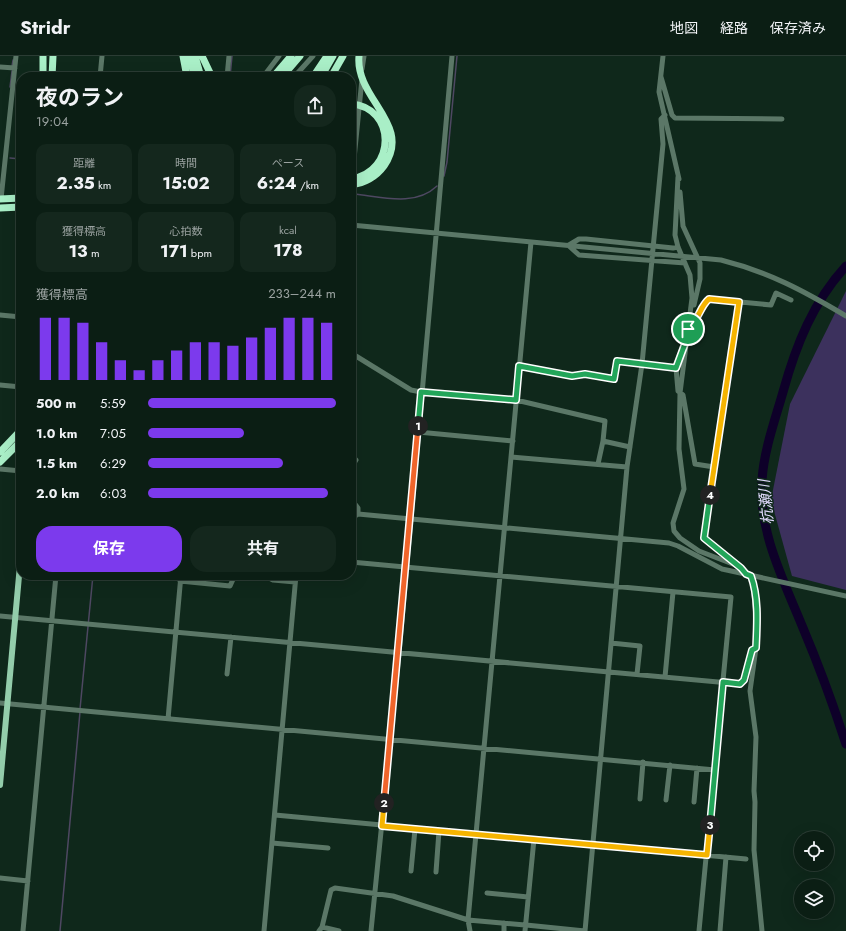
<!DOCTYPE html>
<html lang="ja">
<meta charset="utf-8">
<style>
:root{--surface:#0b1e14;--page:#14271d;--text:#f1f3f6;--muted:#9aa2a0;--line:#2b3c34;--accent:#7c3aed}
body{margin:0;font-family:Jost,"Noto Sans JP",sans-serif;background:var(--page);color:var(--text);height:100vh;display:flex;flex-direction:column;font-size:15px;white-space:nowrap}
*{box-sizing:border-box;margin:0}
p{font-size:13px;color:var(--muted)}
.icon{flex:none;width:22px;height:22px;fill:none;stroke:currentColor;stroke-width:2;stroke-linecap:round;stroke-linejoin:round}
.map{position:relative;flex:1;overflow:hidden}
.panel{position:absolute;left:16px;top:16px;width:340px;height:508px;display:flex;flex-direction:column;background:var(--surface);border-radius:16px;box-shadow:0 4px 16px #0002,0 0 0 1px var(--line)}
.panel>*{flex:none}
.fabs{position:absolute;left:794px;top:775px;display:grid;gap:8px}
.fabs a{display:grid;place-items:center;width:40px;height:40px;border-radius:50%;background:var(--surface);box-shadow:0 4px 16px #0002,0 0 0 1px var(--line);font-size:20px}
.pin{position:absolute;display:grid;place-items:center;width:34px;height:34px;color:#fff;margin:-17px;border:2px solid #fff;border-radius:50%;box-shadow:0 1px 4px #0007}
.km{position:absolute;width:20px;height:20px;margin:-10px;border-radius:50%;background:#222;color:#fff;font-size:11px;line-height:20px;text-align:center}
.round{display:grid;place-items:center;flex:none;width:42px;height:42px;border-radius:16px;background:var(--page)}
.overview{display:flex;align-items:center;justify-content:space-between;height:68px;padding:0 20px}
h1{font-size:22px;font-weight:700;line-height:30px}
.figures{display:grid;grid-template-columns:repeat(3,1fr);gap:6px;height:68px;padding:4px 20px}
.figures div{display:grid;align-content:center;border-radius:10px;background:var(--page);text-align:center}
.figures b{font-size:17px;font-weight:700}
.figures small{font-size:11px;font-weight:400}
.figures p{font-size:11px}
.chart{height:112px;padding:8px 20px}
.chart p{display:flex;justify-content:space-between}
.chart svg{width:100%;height:72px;margin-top:4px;stroke:var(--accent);stroke-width:6}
.action{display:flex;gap:8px;margin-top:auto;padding:8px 20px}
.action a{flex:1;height:46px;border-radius:16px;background:var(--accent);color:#fff;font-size:16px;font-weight:700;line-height:46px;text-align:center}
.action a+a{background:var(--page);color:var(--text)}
ul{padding:0 20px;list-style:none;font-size:13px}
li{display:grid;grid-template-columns:64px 48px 1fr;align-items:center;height:30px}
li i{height:10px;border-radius:5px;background:var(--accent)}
header{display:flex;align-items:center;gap:24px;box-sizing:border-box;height:56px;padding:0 20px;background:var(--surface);border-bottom:1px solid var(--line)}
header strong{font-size:19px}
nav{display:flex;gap:22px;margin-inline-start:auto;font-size:14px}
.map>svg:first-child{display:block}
.green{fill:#3c315d}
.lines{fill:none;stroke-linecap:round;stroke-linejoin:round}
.stream{stroke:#4e4862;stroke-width:1.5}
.river{stroke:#0e0029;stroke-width:9}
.minor{stroke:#5b7767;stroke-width:5}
.major{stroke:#93cdab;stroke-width:6}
.highway{stroke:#a9efc7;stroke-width:7}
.split-1-casing{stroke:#fff;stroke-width:8}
.split-2-casing{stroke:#fff;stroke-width:8}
.split-3-casing{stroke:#fff;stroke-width:8}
.split-4-casing{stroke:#fff;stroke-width:8}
.split-5-casing{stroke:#fff;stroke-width:8}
.split-1{stroke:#22a559;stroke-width:5}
.split-2{stroke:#f0652b;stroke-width:5}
.split-3{stroke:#f5b400;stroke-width:5}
.split-4{stroke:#22a559;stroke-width:5}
.split-5{stroke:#f5b400;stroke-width:5}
.labels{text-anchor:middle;stroke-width:3;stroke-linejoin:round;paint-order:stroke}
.water-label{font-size:15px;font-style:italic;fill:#e2dbfe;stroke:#0f281b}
</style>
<header>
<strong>Stridr</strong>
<nav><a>地図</a><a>経路</a><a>保存済み</a></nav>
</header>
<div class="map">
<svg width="846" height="875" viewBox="0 0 846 875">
<rect width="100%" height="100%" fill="#0f281b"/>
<!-- green -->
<path class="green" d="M846,235V534L792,520L771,444L790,348Z"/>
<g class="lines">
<!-- stream -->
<path class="stream" d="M12,10L13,4
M230,21L232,0
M10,31L12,15
M10,102L21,103
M444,120L447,106L457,0
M354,138C382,141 415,151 437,130
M80,653L93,519
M60,875L80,656"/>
<!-- river -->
<path class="river" d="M846,210C813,246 796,289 783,336C775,364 764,394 762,424C758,475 784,525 803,572C819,610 833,648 846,688"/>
<!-- minor -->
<path class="minor" d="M663,0L659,36L679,123
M0,11L15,12
M362,13L364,0
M100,21L102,0
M227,21L229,0
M263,21L279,0
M294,21L313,0
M661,21L672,59L675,62L782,63
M678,121L675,179L678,191L690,219L692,242L680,337L679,393L684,433L673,467L674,475L680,482L699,495L738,510
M351,133L362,23
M680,136L683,170L700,207V223L694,249
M1,143L16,0
M351,169L721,204C769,216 804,235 846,260
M569,189L579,183H586L673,192L678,191
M569,190L579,199L685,207
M739,246L704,482L741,511L745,518
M0,259L21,261
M688,273C699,264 700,250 709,243L771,249L776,237L791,244
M682,293L676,312L678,335L683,339L695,408L714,411
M351,297L411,334L421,336L516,344L605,365L603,385
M519,310L572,320L585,318L614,323L617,305L676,312
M0,329L21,331
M418,376L513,385
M351,399L356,404L351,412
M511,401L627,411
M598,408L603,385L630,391
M0,413L21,415
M351,443L358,452V458
M351,463L358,458L669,487L678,490L722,513L846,540
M351,506L731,541L699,875
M263,519L273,524L295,526
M751,520L753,527L756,561V592L750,635L756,681L754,735L755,746L754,794L762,875
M180,525L230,530L235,519
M0,560L740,628L743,624L752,594L756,592
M611,587L640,590L637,618
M227,618L231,581
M665,621L673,536
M0,647L715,714
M168,663L181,519
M640,743L643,706
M666,744L670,709
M694,746L697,712
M275,759L746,803
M272,787L328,792
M411,815L415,773
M436,816L439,775
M0,822L28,825
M487,837L528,841
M526,869L585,875
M322,871L339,875
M23,875L56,519
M264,875L296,519
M319,875L322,871L331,834L335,832L393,840L468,864L525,869
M371,875L399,597L452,0
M470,875L468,864L531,186
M504,875V867
M525,875L534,783
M585,875L627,411L642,308L663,88L661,63L665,59
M720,875L726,801"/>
<!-- major -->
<path class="major" d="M0,729L21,498"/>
<!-- highway -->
<path class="highway" d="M43,0V21
M183,0L187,21
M189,0L195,21
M195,0L201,21
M202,0L212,21
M52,21L53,0
M273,21L291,0
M282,21L300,0
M313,21L327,0
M321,21L333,0
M331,21L343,0
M351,48C396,51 397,116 351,123
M351,129C365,127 376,121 384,110C413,68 355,43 359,0
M0,143L21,142
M0,152L21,151
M0,396L21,374
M0,406L21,385"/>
</g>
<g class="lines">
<!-- split-1 casing -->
<g class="split-1-casing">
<path id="split-1" d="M418,370L421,336L516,344L519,310L572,320L585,318L614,323L617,305L676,312L686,285L688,273"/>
</g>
<!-- split-2 casing -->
<g class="split-2-casing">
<path id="split-2" d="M384,747L418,370"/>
</g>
<!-- split-3 casing -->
<g class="split-3-casing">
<path id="split-3" d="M384,747L382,770L707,799L710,769"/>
</g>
<!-- split-4 casing -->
<g class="split-4-casing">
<path id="split-4" d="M710,769L723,626L740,628L744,624L752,594L756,592C757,569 759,542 751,520L746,518L741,512L704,482L710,439"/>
</g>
<!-- split-5 casing -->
<g class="split-5-casing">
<path id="split-5" d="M688,273C699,264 700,250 709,243L739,246L710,439"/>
</g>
<!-- split-1 -->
<use href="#split-1" class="split-1"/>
<!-- split-2 -->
<use href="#split-2" class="split-2"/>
<!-- split-3 -->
<use href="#split-3" class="split-3"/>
<!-- split-4 -->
<use href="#split-4" class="split-4"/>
<!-- split-5 -->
<use href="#split-5" class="split-5"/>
</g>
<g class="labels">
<!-- water labels -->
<g class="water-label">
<text transform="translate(766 446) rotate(-95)" y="5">杭瀬川</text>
</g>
</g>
</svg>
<div class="fabs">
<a><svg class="icon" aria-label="locate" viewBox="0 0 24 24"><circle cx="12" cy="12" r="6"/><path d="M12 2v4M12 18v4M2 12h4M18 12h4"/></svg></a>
<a><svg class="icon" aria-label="layers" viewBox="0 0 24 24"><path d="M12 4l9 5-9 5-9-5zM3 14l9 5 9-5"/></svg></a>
</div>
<div class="pin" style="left:688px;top:273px;background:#1e9e55"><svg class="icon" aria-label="arrive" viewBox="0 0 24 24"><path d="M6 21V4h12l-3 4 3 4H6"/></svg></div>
<b class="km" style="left:418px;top:370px">1</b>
<b class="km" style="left:384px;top:747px">2</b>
<b class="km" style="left:710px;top:769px">3</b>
<b class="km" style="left:710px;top:439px">4</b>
<section class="panel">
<div class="overview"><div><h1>夜のラン</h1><p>19:04</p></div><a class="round"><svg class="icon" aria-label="share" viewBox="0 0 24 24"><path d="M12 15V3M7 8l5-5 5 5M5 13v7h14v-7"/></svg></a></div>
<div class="figures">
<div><p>距離</p><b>2.35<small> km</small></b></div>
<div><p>時間</p><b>15:02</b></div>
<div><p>ペース</p><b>6:24<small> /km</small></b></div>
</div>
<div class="figures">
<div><p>獲得標高</p><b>13<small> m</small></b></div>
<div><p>心拍数</p><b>171<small> bpm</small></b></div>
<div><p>kcal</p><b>178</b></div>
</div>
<div class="chart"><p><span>獲得標高</span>233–244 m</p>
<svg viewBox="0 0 160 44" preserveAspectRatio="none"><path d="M5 44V6M15 44V6M25 44V9M35 44V21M45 44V32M55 44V38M65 44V32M75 44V26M85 44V21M95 44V21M105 44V23M115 44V18M125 44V12M135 44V6M145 44V6M155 44V9"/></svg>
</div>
<ul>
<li><b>500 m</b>5:59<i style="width:100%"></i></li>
<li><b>1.0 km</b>7:05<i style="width:51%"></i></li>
<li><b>1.5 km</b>6:29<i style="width:72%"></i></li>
<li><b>2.0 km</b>6:03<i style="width:96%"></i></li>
</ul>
<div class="action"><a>保存</a><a>共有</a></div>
</section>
</div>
